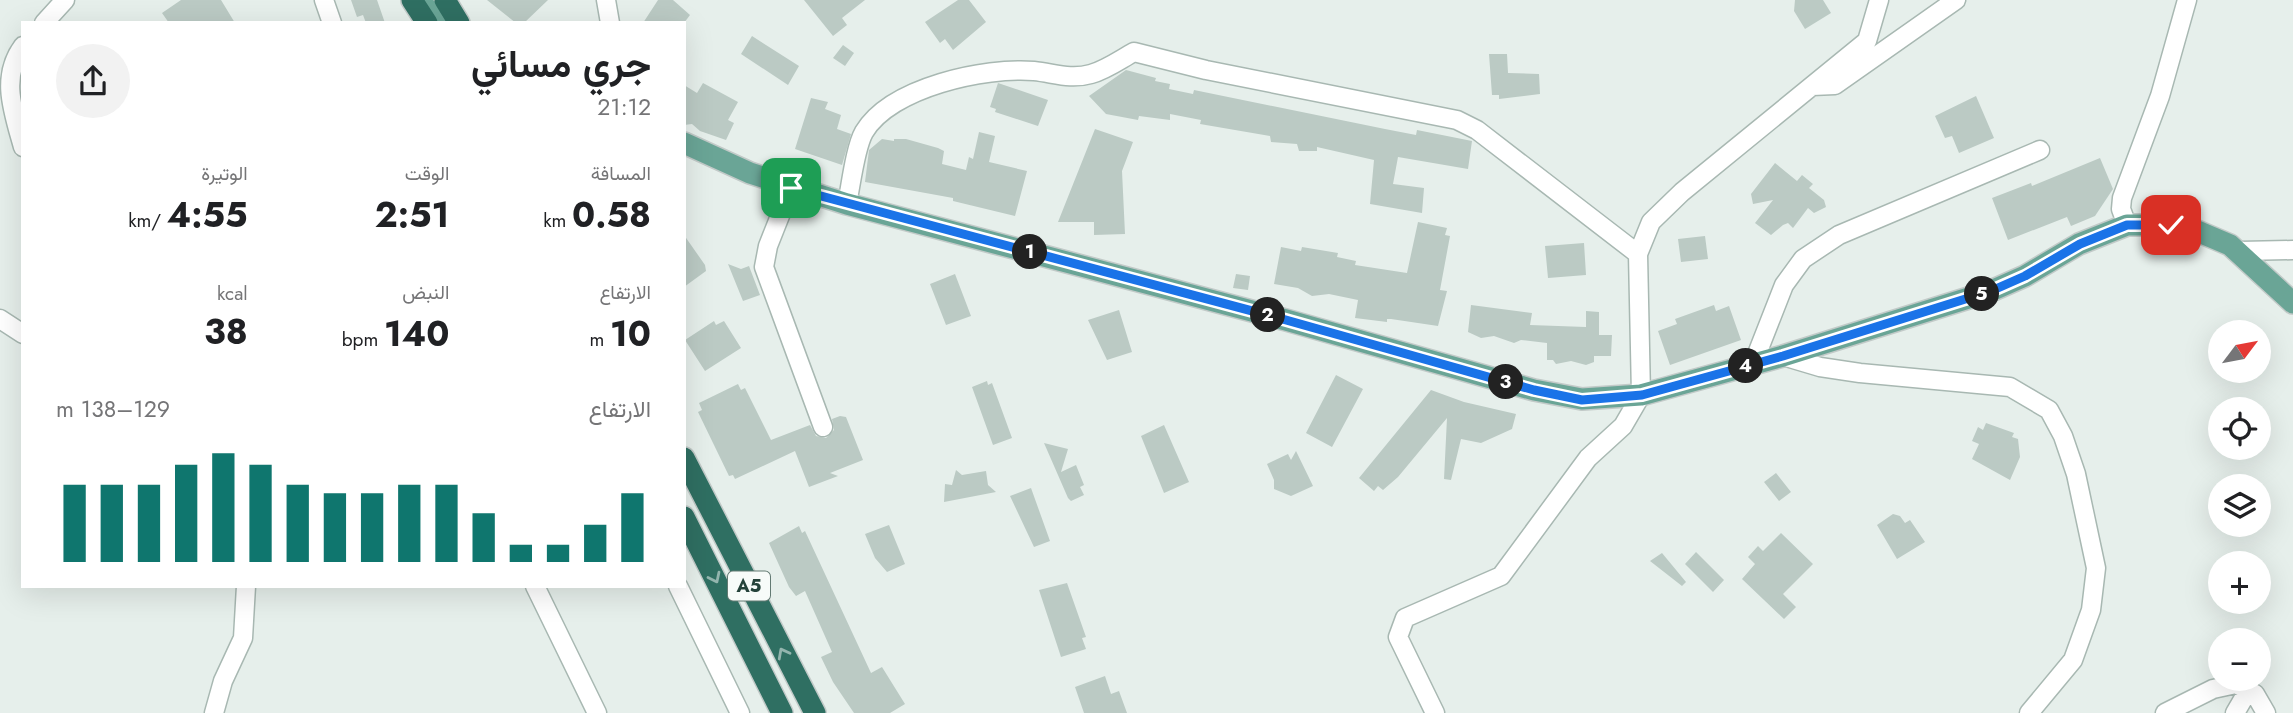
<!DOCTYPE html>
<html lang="ar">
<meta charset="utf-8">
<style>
:root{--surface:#fff;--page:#f2f2f2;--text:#202124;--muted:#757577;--accent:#0f766e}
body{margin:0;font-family:Jost,Vazirmatn,sans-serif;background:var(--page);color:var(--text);direction:rtl;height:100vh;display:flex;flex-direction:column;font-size:26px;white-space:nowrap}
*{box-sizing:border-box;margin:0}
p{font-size:23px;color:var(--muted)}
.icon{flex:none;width:38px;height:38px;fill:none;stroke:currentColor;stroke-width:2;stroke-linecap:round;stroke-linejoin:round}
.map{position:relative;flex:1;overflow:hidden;direction:ltr}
.drawer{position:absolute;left:21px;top:21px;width:665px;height:567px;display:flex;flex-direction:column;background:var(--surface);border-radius:0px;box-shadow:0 7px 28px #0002;direction:rtl}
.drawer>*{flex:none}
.needle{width:46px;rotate:58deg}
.buttons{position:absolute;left:2208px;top:320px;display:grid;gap:14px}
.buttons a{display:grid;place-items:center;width:63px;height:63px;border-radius:50%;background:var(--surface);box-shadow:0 7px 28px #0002;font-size:35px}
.pin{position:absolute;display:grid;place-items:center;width:60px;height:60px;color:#fff;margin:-30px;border-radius:14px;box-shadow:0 4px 10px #0006}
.km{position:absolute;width:35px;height:35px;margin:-18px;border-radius:50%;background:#222;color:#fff;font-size:19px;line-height:35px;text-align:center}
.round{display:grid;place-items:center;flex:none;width:74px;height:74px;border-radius:37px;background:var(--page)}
.head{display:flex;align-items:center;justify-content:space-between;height:119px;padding:0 35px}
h1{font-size:38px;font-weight:700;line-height:52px}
.stats{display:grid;grid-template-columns:repeat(3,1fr);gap:10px;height:119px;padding:7px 35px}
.stats div{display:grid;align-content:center}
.stats b{font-size:35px;font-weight:700}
.stats small{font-size:19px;font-weight:400}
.stats p{font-size:19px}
.chart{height:196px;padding:14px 35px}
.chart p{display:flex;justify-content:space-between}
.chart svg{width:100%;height:126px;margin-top:7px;stroke:var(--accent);stroke-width:6}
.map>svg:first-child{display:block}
.building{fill:#bbcac4}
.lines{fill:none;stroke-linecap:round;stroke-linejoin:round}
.minor-casing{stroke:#a8b8b2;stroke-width:21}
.major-casing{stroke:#c2cac8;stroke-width:24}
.highway-casing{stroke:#c2cac8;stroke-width:24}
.minor{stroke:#fff;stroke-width:18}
.major{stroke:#6aa596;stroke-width:21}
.highway{stroke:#2f6f62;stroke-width:21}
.oneway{stroke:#93b5ae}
.route-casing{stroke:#fff;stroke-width:14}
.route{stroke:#1a73e8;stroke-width:9}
.labels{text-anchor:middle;stroke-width:6;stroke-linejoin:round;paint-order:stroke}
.shield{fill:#f7fbf9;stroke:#637a73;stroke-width:2}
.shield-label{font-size:18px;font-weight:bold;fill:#24423a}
</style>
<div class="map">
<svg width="2293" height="713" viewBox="0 0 2293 713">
<rect width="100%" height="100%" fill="#e6efeb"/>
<!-- building -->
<path class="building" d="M181,0H221L235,23H169L162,13Z
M351,0H377L385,23H366L363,15L357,17Z
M487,0H548L524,23H516Z
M658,0H673L690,15L684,23H643Z
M804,0H865L842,18L847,25L833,36Z
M958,0H969L986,22L953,50L945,39L940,43L925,22Z
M1795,0H1823L1831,13L1805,29L1794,11Z
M752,36L799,66L788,85L741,54Z
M843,45L854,53L845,66L833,58Z
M1489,54H1507L1508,73L1539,74L1540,94L1499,99V95H1492Z
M1126,70L1156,78L1155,81L1170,84L1169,89L1193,94L1194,90L1385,129L1416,135L1417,130L1472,141L1468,169L1398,157L1393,184L1424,188L1422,213L1370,204L1374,160L1317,147V151H1299L1297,144L1271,142L1270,136L1200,124L1201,120L1170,114V120L1139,116L1138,120L1106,114L1089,96Z
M703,83L738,102L728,120L734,123L726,140L700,131L692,124L684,125V85L697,93Z
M998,83L1048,100L1038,126L995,112L996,109L990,107Z
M1976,96L1994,138L1959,153L1952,136L1945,138L1935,116Z
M811,98L828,102L825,109L841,115L837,129L851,134L842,165L795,149Z
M1095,129L1133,142L1122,171L1125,234L1094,235V222H1058Z
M979,132L995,136L989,162L1027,171L1015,216L953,201V198L865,182L869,150L882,139L894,141V139H906L938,148L944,151L942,164L966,170L969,157L973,159Z
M2100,158L2113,189L2095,216L2071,226L2067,217L2008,240L1992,198L2031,183L2032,186Z
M1775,163L1797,181L1802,175L1813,184L1809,188L1824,200L1826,207L1814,213L1808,208L1793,228L1788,223L1783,225L1771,235L1755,223L1773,200L1753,204L1751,194Z
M1418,222L1447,228L1445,235L1450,236L1440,290L1447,291L1438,326L1391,319H1387V322L1355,318L1358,300L1329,294L1312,296L1298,288L1274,284L1281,247L1301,251L1302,247L1338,253L1337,257L1356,261L1355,265L1407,273Z
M684,235L705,265L706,271L684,287Z
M1705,236L1708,259L1681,262L1678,239Z
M1584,243L1586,275L1548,278L1545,246Z
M728,264L741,269L749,266L760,295L743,301Z
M955,274L971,316L946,325L930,284Z
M1236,274L1250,276L1248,290L1233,288Z
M1471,305L1532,313L1530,325L1586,327V311L1599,312V335H1612L1611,356H1594V362L1586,365L1571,361L1556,364L1553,360H1547V343L1521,340L1514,343L1494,336L1481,338L1468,332Z
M1714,305L1716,311L1729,306L1741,340L1670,365L1658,331L1677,324L1675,319Z
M1119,310L1132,352L1107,360L1088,320Z
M714,321L716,325L724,321L741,348L705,371L685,340Z
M1336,375L1363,389L1332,447L1306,433Z
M987,381L988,385L992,383L1012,438L993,445L972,387Z
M738,384L741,390L745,388L771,440L810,425L816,436L826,438L834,430L832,419L840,416L846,417L863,460L830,473L838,476L809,487L795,451L735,479L733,475L729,476L698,412L702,410L699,403Z
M1431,390L1464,402L1516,414L1512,429L1481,443L1461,439L1451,480L1444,479L1447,418L1398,477L1383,490L1378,486L1374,491L1359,478Z
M1986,423L2014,433L2012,437L2018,439L2020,457L2010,480L1972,459L1979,444L1972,441L1978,427L1983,430Z
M1164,425L1189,482L1164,493L1141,436Z
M1044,443L1068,449L1061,472L1076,465L1084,485L1080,487L1084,495L1071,501L1068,498Z
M1296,451L1313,486L1291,496L1274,489V480L1267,464L1288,454L1291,460Z
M956,470L962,475L986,471L988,485L996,492L944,502L945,484L952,485Z
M1776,473L1791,492L1779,501L1764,482Z
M1031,488L1050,541L1034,547L1010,496Z
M1893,514L1900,516L1905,523L1910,520L1925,542L1897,559L1877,525Z
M889,525L905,564L887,572L875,558L865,534Z
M799,526L802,533L805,531L871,673L882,667L905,704L890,713H854L833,682L821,657L832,652L805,591L796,596L789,587L769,543Z
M1781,533L1813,564L1783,594L1796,607L1784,619L1742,579L1755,564L1748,557L1758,546L1763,551Z
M1696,552L1724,580L1713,592L1685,564Z
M1662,553L1686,582L1682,586L1650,561Z
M1067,583L1086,637L1082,638L1086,649L1061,657L1039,590Z
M1105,676L1111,694L1119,691L1127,713H1084L1075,687Z"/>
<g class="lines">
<!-- minor casing -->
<g class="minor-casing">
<path id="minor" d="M324,0L332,23
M606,0L610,23
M44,23L65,0
M23,46C0,77 13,111 23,147
M1812,86L1835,85L1956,0
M791,188L768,246L764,267L823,427
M847,204C851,185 855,148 864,132C891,87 985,67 1034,71C1054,73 1070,80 1091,74C1106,70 1121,59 1134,52L1206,70L1457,120L1477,130L1638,254
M2127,225L2121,209L2122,198L2160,96L2187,0
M2240,251L2293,250
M0,319L23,334
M1783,356L1820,367L1860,373L2010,387L2049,410L2063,436L2076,474L2096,568L2091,610L2073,660L2029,713
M1753,364L1784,285L1803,259L1839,235L2040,150
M535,586L597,713
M678,586L740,713
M214,713L223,681L243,638L246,586
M1435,713L1398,637L1405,618L1501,576L1588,458L1623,426L1641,395L1638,254L1651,222L1682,192L1867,41L1879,0
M2165,713L2213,689L2236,684L2255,694L2266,713
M2235,713L2249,689"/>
</g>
<!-- major casing -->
<g class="major-casing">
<path id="major" d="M415,0L447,23
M684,143L750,173L847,204L1286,320L1534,390L1582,399L1641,395L1783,356L1991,291L2025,276L2079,244L2127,225H2171L2197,231L2230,245L2293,303"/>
</g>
<!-- highway casing -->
<g class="highway-casing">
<path id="highway" d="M412,0L427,23
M445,0L459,23
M684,458L815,713
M684,517L782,713"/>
</g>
<!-- minor -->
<use href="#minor" class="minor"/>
<!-- major -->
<use href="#major" class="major"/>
<!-- highway -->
<use href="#highway" class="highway"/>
</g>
<!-- one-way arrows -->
<defs><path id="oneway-chevron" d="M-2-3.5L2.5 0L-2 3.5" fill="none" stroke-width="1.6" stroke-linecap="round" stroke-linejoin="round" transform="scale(1.75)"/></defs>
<g class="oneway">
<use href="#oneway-chevron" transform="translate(715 578) rotate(64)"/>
<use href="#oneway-chevron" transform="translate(783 653) rotate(-118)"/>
</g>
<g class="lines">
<!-- route casing -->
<g class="route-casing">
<path id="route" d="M791,188L1286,320L1534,390L1582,400L1642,395L1783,356L1991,291L2025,276L2080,244L2127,225H2171"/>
</g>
<!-- route -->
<use href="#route" class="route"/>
</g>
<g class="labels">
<!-- shield labels -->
<rect class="shield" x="728" y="571.5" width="42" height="29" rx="5"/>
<g class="shield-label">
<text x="749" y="592">A5</text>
</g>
</g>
</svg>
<div class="buttons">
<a><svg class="needle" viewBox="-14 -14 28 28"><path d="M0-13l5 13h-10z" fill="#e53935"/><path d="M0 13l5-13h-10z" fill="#757577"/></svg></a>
<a><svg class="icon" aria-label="locate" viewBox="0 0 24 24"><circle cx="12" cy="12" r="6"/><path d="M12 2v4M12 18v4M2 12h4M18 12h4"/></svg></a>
<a><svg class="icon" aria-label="layers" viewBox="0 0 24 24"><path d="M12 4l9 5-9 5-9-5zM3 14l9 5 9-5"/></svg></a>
<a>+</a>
<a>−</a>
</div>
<div class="pin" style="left:791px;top:188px;background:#1e9e55"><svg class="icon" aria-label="arrive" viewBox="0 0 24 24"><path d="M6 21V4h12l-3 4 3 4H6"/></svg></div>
<div class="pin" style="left:2171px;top:225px;background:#d93025"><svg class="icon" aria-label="check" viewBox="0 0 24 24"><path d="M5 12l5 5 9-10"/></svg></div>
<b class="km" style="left:1030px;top:252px">1</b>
<b class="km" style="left:1268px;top:315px">2</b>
<b class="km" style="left:1506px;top:382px">3</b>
<b class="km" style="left:1746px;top:366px">4</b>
<b class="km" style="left:1982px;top:294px">5</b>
<section class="drawer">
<div class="head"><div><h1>جري مسائي</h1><p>21:12</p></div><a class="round"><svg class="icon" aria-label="share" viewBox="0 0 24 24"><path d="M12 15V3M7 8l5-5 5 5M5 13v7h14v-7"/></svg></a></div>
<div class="stats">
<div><p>المسافة</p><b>0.58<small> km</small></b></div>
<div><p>الوقت</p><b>2:51</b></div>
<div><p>الوتيرة</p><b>4:55<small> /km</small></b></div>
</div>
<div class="stats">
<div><p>الارتفاع</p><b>10<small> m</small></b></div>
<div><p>النبض</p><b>140<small> bpm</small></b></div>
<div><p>kcal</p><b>38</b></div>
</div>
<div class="chart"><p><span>الارتفاع</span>129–138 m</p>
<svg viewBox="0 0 160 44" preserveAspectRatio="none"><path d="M5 44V17M15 44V17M25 44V17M35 44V10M45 44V6M55 44V10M65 44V17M75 44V20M85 44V20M95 44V17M105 44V17M115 44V27M125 44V38M135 44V38M145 44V31M155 44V20"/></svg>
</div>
</section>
</div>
